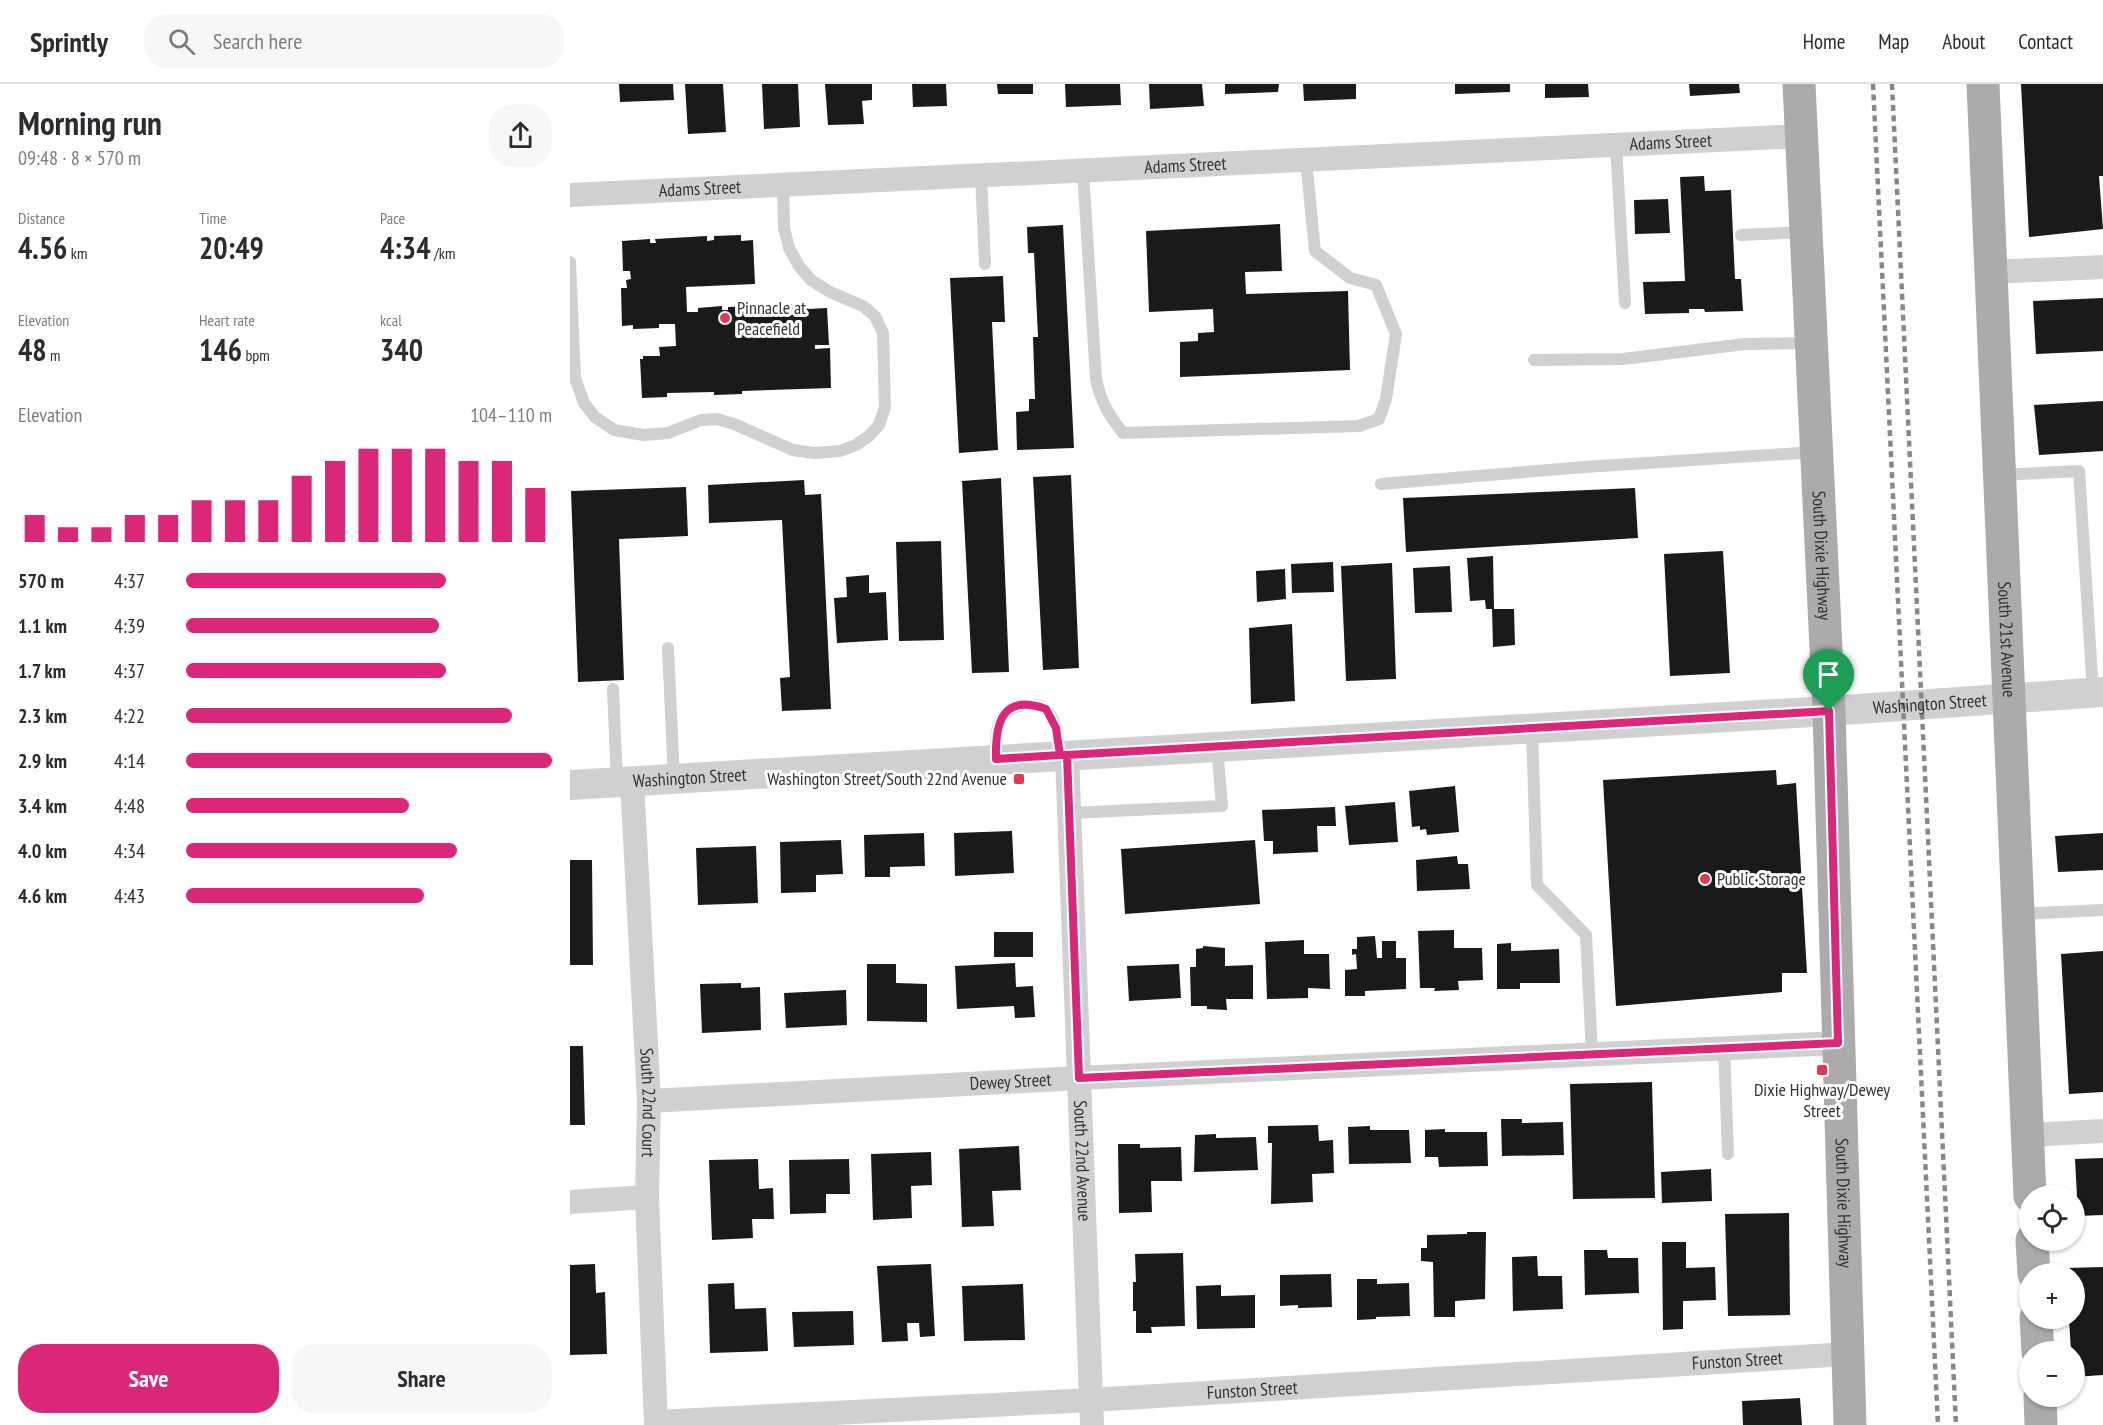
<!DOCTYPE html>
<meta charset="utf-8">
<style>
:root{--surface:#fff;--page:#f7f7f7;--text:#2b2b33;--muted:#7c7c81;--line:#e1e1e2;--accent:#db2777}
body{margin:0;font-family:"PT Sans Narrow",sans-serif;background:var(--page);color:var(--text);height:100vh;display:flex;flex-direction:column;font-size:22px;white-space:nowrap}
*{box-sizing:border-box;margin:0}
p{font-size:20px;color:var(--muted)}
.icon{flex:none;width:33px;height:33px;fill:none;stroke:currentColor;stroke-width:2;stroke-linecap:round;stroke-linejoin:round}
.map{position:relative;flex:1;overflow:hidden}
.side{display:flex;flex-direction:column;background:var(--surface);width:570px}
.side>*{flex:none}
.tools{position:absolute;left:1449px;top:1101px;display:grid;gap:12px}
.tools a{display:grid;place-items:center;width:66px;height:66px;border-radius:50%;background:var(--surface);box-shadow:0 2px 4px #0004;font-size:30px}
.pin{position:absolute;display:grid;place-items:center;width:51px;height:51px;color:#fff;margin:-62px -26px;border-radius:50% 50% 50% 0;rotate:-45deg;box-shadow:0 0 6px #0007}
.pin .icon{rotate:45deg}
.round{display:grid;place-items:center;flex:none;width:63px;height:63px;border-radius:24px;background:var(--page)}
.overview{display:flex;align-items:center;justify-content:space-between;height:102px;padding:0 18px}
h1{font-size:33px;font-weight:800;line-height:45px}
.figures{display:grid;grid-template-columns:repeat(3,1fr);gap:9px;height:102px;padding:6px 18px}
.figures div{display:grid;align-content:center}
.figures b{font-size:30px;font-weight:800}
.figures small{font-size:16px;font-weight:400}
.figures p{font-size:16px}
.chart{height:168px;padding:12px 18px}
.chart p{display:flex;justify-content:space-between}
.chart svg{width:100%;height:108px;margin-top:6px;stroke:var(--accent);stroke-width:6}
.action{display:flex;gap:12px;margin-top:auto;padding:12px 18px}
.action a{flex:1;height:69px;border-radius:24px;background:var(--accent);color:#fff;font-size:24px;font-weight:800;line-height:69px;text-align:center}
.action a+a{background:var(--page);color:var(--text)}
ul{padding:0 18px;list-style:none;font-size:20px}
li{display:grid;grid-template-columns:96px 72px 1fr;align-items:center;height:45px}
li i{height:15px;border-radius:8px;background:var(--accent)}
header{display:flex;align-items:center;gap:36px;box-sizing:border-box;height:84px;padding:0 30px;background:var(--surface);border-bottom:2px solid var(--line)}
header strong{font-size:28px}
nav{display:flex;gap:33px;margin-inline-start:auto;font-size:21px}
.search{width:420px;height:54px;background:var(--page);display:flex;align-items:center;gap:15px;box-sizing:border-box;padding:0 21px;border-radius:24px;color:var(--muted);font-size:22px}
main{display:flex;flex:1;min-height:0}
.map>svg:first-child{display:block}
.building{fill:#1a1a1a}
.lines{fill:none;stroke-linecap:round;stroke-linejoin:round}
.service{stroke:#d0d0d0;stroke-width:12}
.minor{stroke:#d0d0d0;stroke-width:24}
.tertiary{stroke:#d0d0d0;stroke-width:30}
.primary{stroke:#ababab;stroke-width:33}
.rail{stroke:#888;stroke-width:4.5;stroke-dasharray:6 4.5;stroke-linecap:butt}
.route-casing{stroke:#fff;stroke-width:12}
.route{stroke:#db2777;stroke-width:8}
.poi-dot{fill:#ea3550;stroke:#fff;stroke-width:2}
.labels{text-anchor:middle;stroke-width:6;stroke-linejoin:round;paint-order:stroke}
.street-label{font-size:18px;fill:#333;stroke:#fff}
.poi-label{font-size:18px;fill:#333;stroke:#fff;text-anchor:start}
</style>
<header>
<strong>Sprintly</strong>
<div class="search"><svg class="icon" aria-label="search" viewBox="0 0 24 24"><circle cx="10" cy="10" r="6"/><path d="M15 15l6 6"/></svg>Search here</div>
<nav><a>Home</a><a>Map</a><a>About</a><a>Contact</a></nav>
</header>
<main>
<section class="side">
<div class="overview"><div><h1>Morning run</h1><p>09:48 · 8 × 570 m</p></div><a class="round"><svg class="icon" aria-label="share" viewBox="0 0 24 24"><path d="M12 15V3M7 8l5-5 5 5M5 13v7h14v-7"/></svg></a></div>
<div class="figures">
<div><p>Distance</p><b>4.56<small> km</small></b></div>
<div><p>Time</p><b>20:49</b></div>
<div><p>Pace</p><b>4:34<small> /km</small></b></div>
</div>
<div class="figures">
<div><p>Elevation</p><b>48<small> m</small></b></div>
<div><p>Heart rate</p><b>146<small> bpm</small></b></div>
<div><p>kcal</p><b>340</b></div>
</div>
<div class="chart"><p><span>Elevation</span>104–110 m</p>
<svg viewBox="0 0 160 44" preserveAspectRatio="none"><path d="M5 44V33M15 44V38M25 44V38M35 44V33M45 44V33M55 44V27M65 44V27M75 44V27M85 44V17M95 44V11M105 44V6M115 44V6M125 44V6M135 44V11M145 44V11M155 44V22"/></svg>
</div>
<ul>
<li><b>570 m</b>4:37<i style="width:71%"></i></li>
<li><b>1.1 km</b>4:39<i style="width:69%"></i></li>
<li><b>1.7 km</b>4:37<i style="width:71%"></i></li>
<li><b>2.3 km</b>4:22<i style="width:89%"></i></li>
<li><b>2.9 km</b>4:14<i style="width:100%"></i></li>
<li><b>3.4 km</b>4:48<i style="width:61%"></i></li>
<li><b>4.0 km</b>4:34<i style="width:74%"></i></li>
<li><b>4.6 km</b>4:43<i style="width:65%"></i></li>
</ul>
<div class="action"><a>Save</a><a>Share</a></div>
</section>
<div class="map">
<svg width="1533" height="1341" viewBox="0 0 1533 1341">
<rect width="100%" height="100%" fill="#fff"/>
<!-- building -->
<path class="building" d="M49,0H103L104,16L50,18Z
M115,0H153L156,48L118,50Z
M192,0H228L230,43L194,45Z
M255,0H302V16L292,17L294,40L258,41Z
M342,0H376L377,22L343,23Z
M427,0H463V10H428Z
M495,0H550L551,21L496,23Z
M579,0H632L634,22L580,25Z
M655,0H709L708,8L655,10Z
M733,0H786V15L734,17Z
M885,0H940V8L885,10Z
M975,0H1018L1019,13L975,14Z
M1119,0H1169L1170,9L1120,12Z
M1451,0H1533V92H1529L1533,145L1459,153Z
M1134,92L1135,107L1161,106L1165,195H1171L1173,227L1135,228L1134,225H1119V229L1075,230L1073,198L1115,197L1110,93Z
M1098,115L1100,149L1065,150L1064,116Z
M710,140L712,187L675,188L676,210L778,207L780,286L610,293V258L628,257V249L644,248L643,225L579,228L576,147Z
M493,141L504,364L447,366L446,328L459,327V315H465L463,253H468L464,169H458L457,143Z
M171,151V157L183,156L185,200L116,203L117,228H128V224L152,222V226H158V223L182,222V227L213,225V221L238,219V225L257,224L259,261H245V265L260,264L261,304L172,307V310L144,311V308L97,309V313L72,314L70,275H73V272H90L89,263L106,262L105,240H89V244L63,245V241L52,242L51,204H57L56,196L61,195L60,187H53L52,157L80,155V159H86L85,155L137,152V157L144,156V152Z
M433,192L435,238H422L428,366L389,369L380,194Z
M1533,214V267L1466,270L1463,217Z
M1533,317V367L1469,371L1464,321Z
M501,391L509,584L473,586L463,393Z
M431,394L439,588L402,589L392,397Z
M234,396L235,411L251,410L261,625L212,627L210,594L220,593L212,436L139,439L138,401Z
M116,403L118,452L49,455L54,596L8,598L1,407Z
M1065,404L1068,454L836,468L833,414Z
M371,457L374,556L329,557L326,458Z
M1153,467L1160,589L1100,592L1094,470Z
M923,472L924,525H944L945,561L923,563L922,525H916L915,516L900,517L897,474Z
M763,478L764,508L722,509L721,480Z
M822,479L826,595L776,597L771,482Z
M880,482L882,528L845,529L843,484Z
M715,485L716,515L687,518L686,487Z
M299,491V509L316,508L318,556L267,559L264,514L277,513L276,493Z
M722,540L725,617L681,620L679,544Z
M1206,686L1207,701L1226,699L1237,889H1212V908L1046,922L1033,696Z
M885,702L889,748L857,751L856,745L850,746V742L842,743L839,707Z
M825,718L828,758L779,761L775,722Z
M765,723L766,742H747L748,768L703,770V757H694L692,726Z
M442,747L444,789L385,792L384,749Z
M354,749L355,782L320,783V793H295L294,751Z
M1533,749V786L1488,788L1485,752Z
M271,756L273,790L246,791V808L211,809L210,758Z
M685,756L690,820L555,830L551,765Z
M186,762L188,819L128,821L126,764Z
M887,772L888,780H898L900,805L847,807L846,776Z
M0,776H22L23,881H0Z
M884,846V864H912L913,896L888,897L889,906L864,907L865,904H850L848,847Z
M424,848H463V873H424Z
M805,852L807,874H812V857H826V874H836V905L795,907V912H775V886L787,885L786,870L782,871V865H787V853Z
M734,856V870H759L760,905L738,904V914L697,915L695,858Z
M941,859V867L989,865L990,899H950V905H927V860Z
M633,862L655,864V882L683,881V915H656L657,926L637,925V922H621L620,883H626V865L633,864Z
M1533,867V1008L1499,1010L1491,870Z
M445,879L446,903L463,902L465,933L445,934L444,922L387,925L385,882Z
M297,880H326V899L357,900V938L297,937Z
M609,880L611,914L559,917L557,882Z
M171,899V904L190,903L191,946L132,949L130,900Z
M276,906L277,941L216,944L214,909Z
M0,962H13L15,1041H0Z
M1082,998L1085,1114L1003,1115L1000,1000Z
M931,1035H952V1039L993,1038L994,1071L932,1072Z
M748,1041L749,1057L763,1056L764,1089L742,1090L743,1118L701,1120L702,1059H698V1042Z
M800,1042V1046H839L841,1079L779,1080L778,1043Z
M875,1045V1048H917L918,1082L869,1083L868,1073H855V1046Z
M646,1050V1054L686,1053L688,1086L624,1088L625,1051Z
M548,1060H570V1064L611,1063L612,1097H581L582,1128L549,1129Z
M449,1062L451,1106L422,1107L424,1142L392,1143L389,1065Z
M361,1068L362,1101L341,1102L342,1134L303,1136L301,1070Z
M1533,1074V1131L1508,1132L1505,1075Z
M188,1075L189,1105L203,1104L204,1135H182L183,1154L142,1156L139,1076Z
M279,1075L280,1110H256V1129L220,1130L219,1076Z
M1141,1085L1142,1117L1092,1119L1091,1088Z
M1219,1129L1220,1231L1158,1232L1155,1130Z
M897,1148H916L915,1215L885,1217V1233H864L863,1178L851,1177V1164H857V1151L897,1150Z
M1092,1158H1116V1184L1145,1183L1146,1216L1113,1217V1245L1093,1246Z
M1014,1166H1037L1038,1174H1068L1069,1209L1015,1211Z
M613,1169L615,1242L581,1243L582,1249H566V1227H563V1198H566L565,1170Z
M967,1172L968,1192H992L993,1225L943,1227L942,1173Z
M25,1180L26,1209L35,1208L37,1270L0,1271V1181Z
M361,1180L365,1252L350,1253L349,1239H337L338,1257L312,1258L307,1182Z
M1533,1183V1291L1504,1293V1268H1501L1499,1234H1504V1190H1496V1184Z
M761,1190L762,1223L728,1224V1221L710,1222V1191Z
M787,1195H807V1200L839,1199L840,1232L806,1233V1235L787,1236Z
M164,1199L165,1225L196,1224L198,1267L140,1269L138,1200Z
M453,1200L455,1256L394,1257L392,1202Z
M651,1201V1212L685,1211V1244L627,1245L626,1202Z
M283,1227L284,1261L224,1263L222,1228Z
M1230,1314L1232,1341H1173L1172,1317Z"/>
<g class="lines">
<!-- service -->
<path class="service" d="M1046,61L1055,219
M513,86L526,295C531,318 538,330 553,349L789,342L809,335L816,315L826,250L806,201L780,194L745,167L736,76
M411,91L415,180
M1171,151L1235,148
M0,178L5,294L14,319L25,333L44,346L74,351L98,349L131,336L147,335L164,340L223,366L244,369L270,367L286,361L299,352L309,341L315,323L313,249L305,232L293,222L260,208L241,196L229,182L219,164L214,144L213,101
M964,276L1053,275L1175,260L1241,259
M1430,391L1509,387L1523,608
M811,400L1015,383L1246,368
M98,564L104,695
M43,605L47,698
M962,645L967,801L1016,851L1022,969
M426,675C425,651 425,624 455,621C463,621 472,621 477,627C488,638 488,657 490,671
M499,729L652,722L647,663
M1449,830L1533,826
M1154,964L1158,1070"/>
<!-- minor -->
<g class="minor">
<path id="s1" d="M0,111L1232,52"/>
<path d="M1421,188L1533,183"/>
<path id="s2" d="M497,671L522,1341"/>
<path id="s3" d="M62,697L79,1017L77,1113L86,1341"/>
<path id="s4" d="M79,1017L509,994L1268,959"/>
<path d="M1457,1051L1533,1047"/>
<path d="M0,1118L77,1113"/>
<path id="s5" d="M86,1338L521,1316L1278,1270"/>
</g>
<!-- tertiary -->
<path class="tertiary" id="s6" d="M0,701L1259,627L1533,608"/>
<!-- primary -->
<g class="primary">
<path id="s7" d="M1229,0L1259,627L1280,1341"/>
<path id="s8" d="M1413,0L1460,1112"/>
<path d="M1462,1156L1464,1190"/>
<path d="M1466,1234L1468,1268"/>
<path d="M1470,1312L1471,1341"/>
</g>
<!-- rail -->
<path class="rail" d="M1303,0L1368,1341
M1322,0L1386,1341"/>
</g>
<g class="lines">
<!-- route casing -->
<g class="route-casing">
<path id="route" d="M1259,627L497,671H490L426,675C425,639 432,609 476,625L486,644L490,671H497L509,994L1268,959L1259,627"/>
</g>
<!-- route -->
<use href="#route" class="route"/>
</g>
<!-- markers -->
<g class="poi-dot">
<circle cx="155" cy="234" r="6"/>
<rect x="443" y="689" width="12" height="12" rx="3"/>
<circle cx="1135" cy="795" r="6"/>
<rect x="1246" y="980" width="12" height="12" rx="3"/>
</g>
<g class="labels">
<!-- street labels -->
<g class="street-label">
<text dy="6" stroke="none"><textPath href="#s1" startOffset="1102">Adams Street</textPath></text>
<text dy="6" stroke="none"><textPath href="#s1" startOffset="616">Adams Street</textPath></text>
<text dy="6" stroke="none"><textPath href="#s1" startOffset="130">Adams Street</textPath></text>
<text dy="6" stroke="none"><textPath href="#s7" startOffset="472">South Dixie Highway</textPath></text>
<text dy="6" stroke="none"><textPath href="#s8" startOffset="556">South 21st Avenue</textPath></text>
<text dy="6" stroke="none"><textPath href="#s6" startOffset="1362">Washington Street</textPath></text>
<text dy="6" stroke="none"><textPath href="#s6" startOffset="120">Washington Street</textPath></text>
<text dy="6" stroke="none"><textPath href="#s4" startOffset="362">Dewey Street</textPath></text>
<text dy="6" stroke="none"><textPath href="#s3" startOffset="322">South 22nd Court</textPath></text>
<text dy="6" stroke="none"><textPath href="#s2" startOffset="406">South 22nd Avenue</textPath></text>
<text dy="6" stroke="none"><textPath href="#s7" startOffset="1120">South Dixie Highway</textPath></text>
<text dy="6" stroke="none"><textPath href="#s5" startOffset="1083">Funston Street</textPath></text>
<text dy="6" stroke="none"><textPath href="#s5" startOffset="597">Funston Street</textPath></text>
</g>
<!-- poi labels -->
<g class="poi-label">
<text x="167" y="230">Pinnacle at<tspan x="167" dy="21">Peacefield</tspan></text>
<text x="437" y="701" text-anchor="end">Washington Street/South 22nd Avenue</text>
<text x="1147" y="801">Public Storage</text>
<text x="1252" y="1012" text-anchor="middle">Dixie Highway/Dewey<tspan x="1252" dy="21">Street</tspan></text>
</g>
</g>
</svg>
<div class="tools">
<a><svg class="icon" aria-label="locate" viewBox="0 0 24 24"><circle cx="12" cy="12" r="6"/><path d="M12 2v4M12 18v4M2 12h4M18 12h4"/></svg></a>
<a>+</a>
<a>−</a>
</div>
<div class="pin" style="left:1259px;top:627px;background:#1e9e55"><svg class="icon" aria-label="arrive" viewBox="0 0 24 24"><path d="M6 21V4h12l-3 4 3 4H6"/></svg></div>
</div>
</main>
